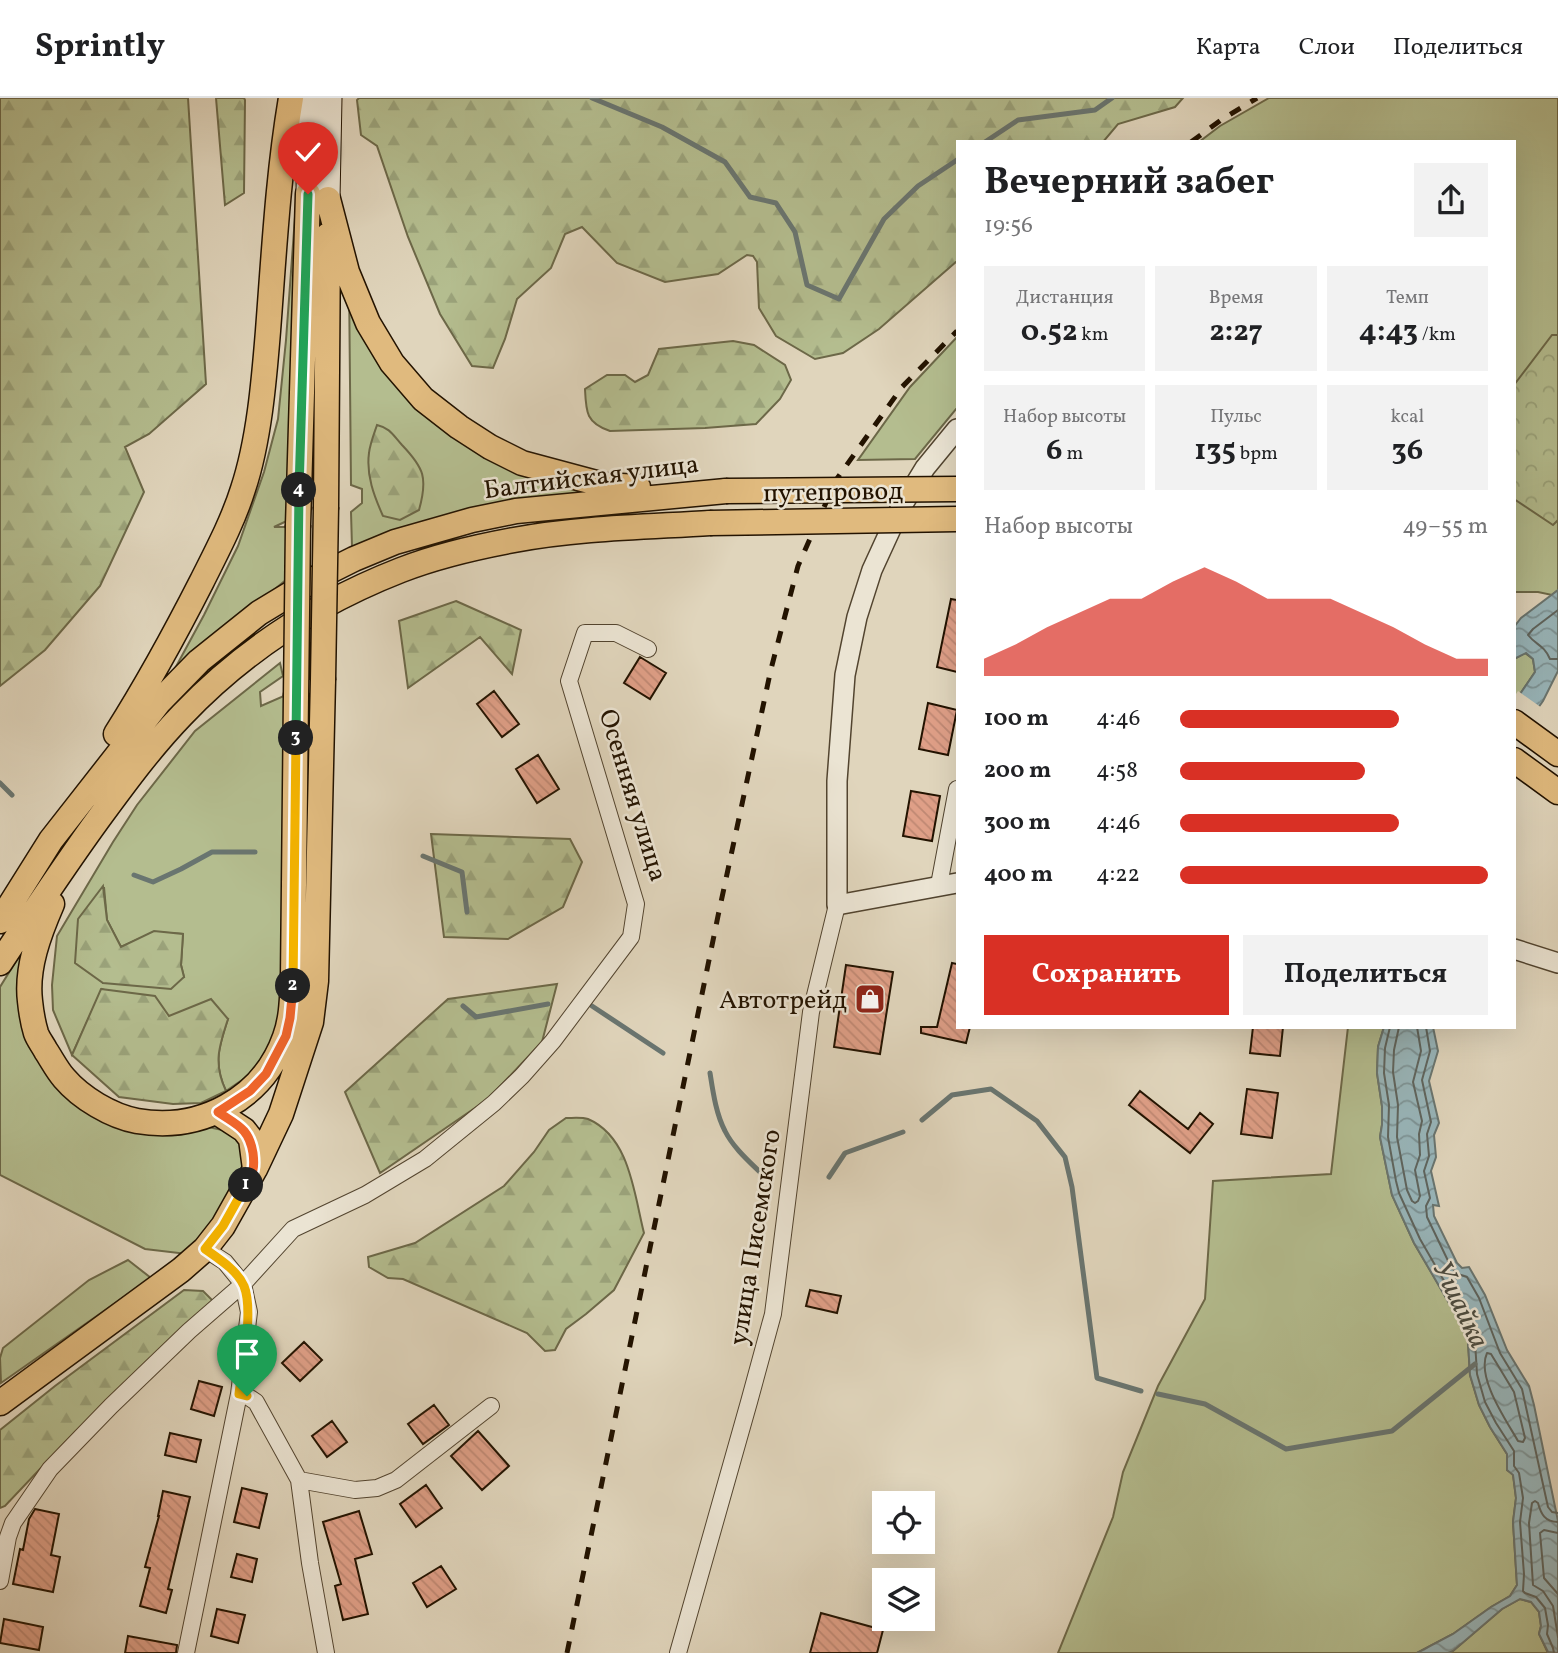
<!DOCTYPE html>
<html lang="ru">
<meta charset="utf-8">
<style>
:root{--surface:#fff;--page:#f2f2f2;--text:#202124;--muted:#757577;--line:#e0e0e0;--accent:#d93025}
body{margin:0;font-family:Vollkorn,serif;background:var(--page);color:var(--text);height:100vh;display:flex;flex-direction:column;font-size:26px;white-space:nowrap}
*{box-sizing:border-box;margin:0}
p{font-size:23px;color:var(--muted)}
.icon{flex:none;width:38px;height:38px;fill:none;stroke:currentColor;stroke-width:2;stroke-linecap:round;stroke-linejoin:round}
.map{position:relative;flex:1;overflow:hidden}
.drawer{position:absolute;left:956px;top:42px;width:560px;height:889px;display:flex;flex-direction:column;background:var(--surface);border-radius:0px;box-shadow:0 7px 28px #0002}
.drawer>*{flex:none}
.tools{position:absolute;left:872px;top:1393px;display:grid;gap:14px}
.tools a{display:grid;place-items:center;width:63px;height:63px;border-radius:0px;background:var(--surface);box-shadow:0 7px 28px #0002;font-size:35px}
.pin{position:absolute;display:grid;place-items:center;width:60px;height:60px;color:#fff;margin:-72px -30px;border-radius:50% 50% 50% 0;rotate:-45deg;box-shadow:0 0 7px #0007}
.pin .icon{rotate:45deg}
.km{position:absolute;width:35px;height:35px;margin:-18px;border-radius:50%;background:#222;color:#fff;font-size:19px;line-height:35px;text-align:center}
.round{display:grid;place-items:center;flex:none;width:74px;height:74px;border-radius:0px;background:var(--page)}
.summary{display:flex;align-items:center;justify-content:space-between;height:119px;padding:0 28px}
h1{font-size:38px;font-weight:700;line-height:52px}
.metrics{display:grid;grid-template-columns:repeat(3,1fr);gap:10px;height:119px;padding:7px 28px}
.metrics div{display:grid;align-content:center;border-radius:0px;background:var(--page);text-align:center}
.metrics b{font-size:30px;font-weight:700}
.metrics small{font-size:19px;font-weight:400}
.metrics p{font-size:19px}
.chart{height:196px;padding:14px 28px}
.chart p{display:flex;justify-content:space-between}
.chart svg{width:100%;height:126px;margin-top:7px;fill:var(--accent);opacity:.7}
.cta{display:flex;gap:14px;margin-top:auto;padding:14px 28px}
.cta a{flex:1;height:80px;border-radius:0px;background:var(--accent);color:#fff;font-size:28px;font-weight:700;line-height:80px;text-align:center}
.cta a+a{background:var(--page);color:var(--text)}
ul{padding:0 28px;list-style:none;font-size:23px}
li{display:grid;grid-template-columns:112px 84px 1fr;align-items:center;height:52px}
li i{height:18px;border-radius:9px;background:var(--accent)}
header{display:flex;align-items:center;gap:42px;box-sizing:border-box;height:98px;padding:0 35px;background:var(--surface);border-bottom:2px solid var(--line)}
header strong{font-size:33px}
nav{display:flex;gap:38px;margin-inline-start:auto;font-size:24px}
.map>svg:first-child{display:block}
.grass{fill:#b4bd8f;stroke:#6c6848;stroke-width:2;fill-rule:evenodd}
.forest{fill:url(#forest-firs);stroke:#6c6848;stroke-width:2}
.park{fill:url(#park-crowns);stroke:#6c6848;stroke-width:2}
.water{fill:url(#water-waves);stroke:#697570;stroke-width:2}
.pier{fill:#e0d5bc}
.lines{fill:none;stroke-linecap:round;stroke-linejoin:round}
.shore{stroke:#5e645e;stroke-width:2}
.stream{stroke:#697570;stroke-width:5}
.building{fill:url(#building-back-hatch);stroke:#231300;stroke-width:2}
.minor-casing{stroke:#52442f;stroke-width:18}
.tertiary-casing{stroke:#52442f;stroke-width:22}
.secondary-casing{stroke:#231300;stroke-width:25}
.primary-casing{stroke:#231300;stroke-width:27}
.minor{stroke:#ebe4d3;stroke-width:16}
.tertiary{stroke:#ebe4d3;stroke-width:19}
.secondary{stroke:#ebe4d3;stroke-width:23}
.primary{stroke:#e0ba7e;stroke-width:24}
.rail{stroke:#231300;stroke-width:5;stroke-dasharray:12 12;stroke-linecap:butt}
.primary-bridge-casing{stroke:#231300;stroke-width:27;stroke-linecap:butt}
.primary-bridge{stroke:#e0ba7e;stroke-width:24}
.split-1-casing{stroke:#fff;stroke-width:14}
.split-2-casing{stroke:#fff;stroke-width:14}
.split-3-casing{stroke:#fff;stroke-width:14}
.split-4-casing{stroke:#fff;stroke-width:14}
.split-5-casing{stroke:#fff;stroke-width:14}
.split-1{stroke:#f5b400;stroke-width:9}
.split-2{stroke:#f0652b;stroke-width:9}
.split-3{stroke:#f5b400;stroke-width:9}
.split-4{stroke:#22a559;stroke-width:9}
.split-5{stroke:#22a559;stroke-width:9}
.labels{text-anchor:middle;stroke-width:5;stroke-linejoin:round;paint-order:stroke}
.street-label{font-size:26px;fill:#231300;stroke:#ebe4d3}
.poi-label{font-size:26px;fill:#231300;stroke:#ebe4d3;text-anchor:end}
.water-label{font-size:28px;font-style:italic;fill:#4c4c41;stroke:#ebe4d3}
</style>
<header>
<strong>Sprintly</strong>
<nav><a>Карта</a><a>Слои</a><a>Поделиться</a></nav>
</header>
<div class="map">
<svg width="1558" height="1555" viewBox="0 0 1558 1555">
<defs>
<pattern id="forest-firs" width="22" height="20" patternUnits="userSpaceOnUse" patternTransform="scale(1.75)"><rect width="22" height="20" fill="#b4bd8f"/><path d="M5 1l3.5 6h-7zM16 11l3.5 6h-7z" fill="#9aa27a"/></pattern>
<pattern id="park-crowns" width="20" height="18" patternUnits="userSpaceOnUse" patternTransform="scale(1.75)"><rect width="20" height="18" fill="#b4bd8f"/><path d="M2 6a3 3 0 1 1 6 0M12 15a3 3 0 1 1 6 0" fill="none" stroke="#9aa27a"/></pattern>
<pattern id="water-waves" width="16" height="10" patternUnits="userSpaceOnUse" patternTransform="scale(1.75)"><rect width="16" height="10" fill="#98b6bb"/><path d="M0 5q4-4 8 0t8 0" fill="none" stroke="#7c9396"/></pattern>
<pattern id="building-back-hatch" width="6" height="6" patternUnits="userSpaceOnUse" patternTransform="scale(1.75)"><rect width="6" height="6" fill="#df9f87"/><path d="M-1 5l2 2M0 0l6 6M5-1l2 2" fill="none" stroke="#bf8873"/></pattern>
</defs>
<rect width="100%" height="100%" fill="#e0d5bc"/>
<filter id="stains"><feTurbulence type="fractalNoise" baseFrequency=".00286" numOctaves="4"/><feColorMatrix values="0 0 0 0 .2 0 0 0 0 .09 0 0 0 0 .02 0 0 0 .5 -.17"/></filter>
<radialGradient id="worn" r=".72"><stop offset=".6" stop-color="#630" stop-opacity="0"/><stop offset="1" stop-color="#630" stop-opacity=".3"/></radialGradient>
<!-- grass -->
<path class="grass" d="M1269,0H1558V492L1552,497L1538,494H1514V44H1199L1220,28Z
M301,37L291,421L274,429H290L287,481L172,576L204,517L238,448L264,374L278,321L286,242Z
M349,181L435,310L596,394L352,449L351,414L362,405V391L351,387Z
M957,239V310L915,361L858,362L910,289Z
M1525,555L1533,561L1535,574L1514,605V561Z
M280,565L283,578L260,594L261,608L286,597V885L275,944L258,971L226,993C213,966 219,948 228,921L169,918L102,891L72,957L53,912L52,887L57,838L113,744L137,707L195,633ZM104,789L107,822L121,849L154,834L183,836L181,867L184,879L103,885Z
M31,839L22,911L79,1002L232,1034L244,1047L243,1074L225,1113L187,1156L145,1151L0,1077V889Z
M1348,929H1384L1378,949L1377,975L1382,1008V1027L1380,1039L1392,1097L1414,1145L1460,1223L1468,1244L1470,1277L1479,1307L1490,1329L1507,1356V1372L1513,1376L1516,1400L1513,1424L1517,1487L1510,1498L1491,1509L1453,1536L1417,1555H1058L1113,1419L1123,1374L1158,1288L1205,1201L1213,1083L1331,1076Z
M128,1162L151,1180L1,1285L0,1260L3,1250L89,1182Z
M1520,1501L1531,1504L1539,1514L1541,1528L1539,1536L1548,1555H1448L1453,1553L1502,1511Z"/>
<!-- forest -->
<path class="forest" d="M0,0H188L206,286L149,336L125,349L144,394L100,488L45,552L0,588Z
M216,0H244L245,2L244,95L225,107Z
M359,0H1183L1175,9L1118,26L1103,44H957V163L879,231L843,255L815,261L776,238L759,210L757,164L753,158L747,157L718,176L665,184L617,165L582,129L565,136L551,170L517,201L505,241L493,270L472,268L440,216L408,139L377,48L361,37L357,2Z
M733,243L754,247L785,267L791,282L780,301L756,326L705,330L610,333C586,325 586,314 585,291L607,277H625L635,284L648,277L659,251Z
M377,327C390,330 393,337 402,347C424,370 428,380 419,412L400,422L383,418C374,398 366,377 369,355C370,346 374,336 377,327Z
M456,503L521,532L512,576L480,539L408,590L399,523Z
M431,736L570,741L582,764L563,809L508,841L444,839Z
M103,788L107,822L121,849L154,833L183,836L181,867L184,879L171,891L103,885L75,865L78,821Z
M557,886L542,944L488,1001L380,1075L345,994L448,901Z
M101,891L155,898L169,918L211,901L228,921C219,948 213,966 226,993L201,1005L173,1006L119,999L72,957Z
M566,1020C573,1020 582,1019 588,1021C630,1039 634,1096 644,1135L614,1192L586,1216L566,1231L555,1252L545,1253L527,1235L403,1181L388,1180L369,1169L368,1159L415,1145L504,1088L534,1054L549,1032Z
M184,1192L203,1193L215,1205L75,1334L5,1408L0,1410V1332L55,1288Z"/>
<!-- park -->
<path class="park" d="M1552,237H1558V422L1553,427L1514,401V287Z"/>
<!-- water -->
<path class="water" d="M1558,492V573L1543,603L1514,643V605L1535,574L1533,561L1526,555L1514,561V529L1521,520Z
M1384,929H1433L1438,953L1429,983L1439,1025L1434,1037L1436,1059L1431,1073L1439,1108L1433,1107L1434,1118L1457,1165L1462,1170L1469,1169L1485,1197L1507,1252L1529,1288L1534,1307L1558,1423V1555L1548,1554L1539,1536L1541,1528L1539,1514L1531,1504L1520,1501L1502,1511L1453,1553L1448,1555H1417L1453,1536L1491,1509L1510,1498L1517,1487L1513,1424L1516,1400L1513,1377L1507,1372V1356L1490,1329L1479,1307L1470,1277L1468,1244L1460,1224L1414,1145L1392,1097L1380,1039L1382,1027V1008L1377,975L1378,949Z"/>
<!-- pier -->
<path class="pier" d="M1518,593L1542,610L1517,645L1514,647V599Z"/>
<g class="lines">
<!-- shore -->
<path class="shore" d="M1558,512L1533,531L1528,537C1536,547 1544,547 1550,561H1558
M1390,929L1385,950L1384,975L1389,1007L1388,1039L1396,1083L1399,1095L1420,1141L1466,1221L1475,1243L1477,1276L1485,1304L1496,1325L1514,1353V1368L1519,1375L1523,1400L1520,1424L1524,1476L1523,1493L1525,1495L1536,1499L1545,1510L1548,1527L1547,1536L1553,1550L1554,1555
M1399,929L1394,952L1393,974L1398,1007L1397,1039L1407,1092L1412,1103L1415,1105L1418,1103L1420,1098L1415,1072L1420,1057L1419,1036L1422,1023L1413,984L1421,953L1417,929
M1426,929L1430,953L1422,982L1431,1024L1427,1036L1429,1058L1424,1073L1430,1100L1426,1108L1427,1119L1451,1169L1458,1176L1467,1179L1479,1200L1500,1255L1522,1291L1548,1409L1552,1414L1558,1415
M1487,1255L1491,1256L1514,1294L1525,1340L1523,1344L1518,1343C1506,1322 1476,1279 1487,1255Z
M1558,1424C1545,1424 1541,1416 1538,1405L1535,1403L1532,1405L1529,1425L1533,1487L1543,1493L1553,1508L1558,1539
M1558,1435L1544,1432L1540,1435L1544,1480L1558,1496"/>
<!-- stream -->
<path class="stream" d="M592,0L662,29L725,64L750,99L776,105L795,134L807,187L839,201L884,121L918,88L957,62
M985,44L1018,22L1095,12L1112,0
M0,685L12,697
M423,758L462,774L467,814
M134,777L153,784L181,771L212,754H255
M463,908L476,919L548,906
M592,908L663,955
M710,975C713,994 716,1016 725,1033C734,1051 751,1065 765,1079
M922,1022L952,997L991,991L1037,1023L1065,1059L1072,1089L1097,1280L1141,1293
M829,1079L845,1055L903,1034
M1158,1296L1205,1306L1286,1351L1392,1333L1475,1266"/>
</g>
<!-- building -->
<path class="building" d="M951,501L957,502V574L937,569Z
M640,559L666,575L650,601L624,585Z
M494,593L519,626L502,639L477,606Z
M928,605L957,612L948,657L919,651Z
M538,657L559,691L537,705L516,671Z
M911,693L940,698L932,743L903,738Z
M952,865L957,866V929H970L966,945L921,935V929H937Z
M846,867L893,874L880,956L834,949Z
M1253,929H1283L1280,958L1250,955Z
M1247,991L1278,995L1272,1040L1241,1036Z
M1140,993L1188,1031L1200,1015L1213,1026L1190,1055L1129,1007Z
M810,1192L841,1198L837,1215L806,1208Z
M304,1244L322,1262L300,1283L282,1265Z
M199,1283L222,1289L214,1318L191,1311Z
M434,1307L449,1327L423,1346L408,1326Z
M332,1323L347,1344L327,1359L312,1338Z
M478,1333L509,1368L482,1392L451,1358Z
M170,1335L201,1342L196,1364L165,1357Z
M426,1387L442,1410L416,1429L400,1406Z
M242,1390L267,1396L259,1430L234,1424Z
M163,1393L190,1399L168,1491L172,1492L166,1515L140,1508L150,1470L145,1469L159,1418H158Z
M35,1411L59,1416L51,1457L60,1459L53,1494L13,1486L20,1451L23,1452L29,1421Z
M359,1413L372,1456L355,1461L368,1516L343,1522L335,1488L341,1486L323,1424Z
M237,1456L257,1461L252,1484L231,1479Z
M441,1468L456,1491L427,1509L413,1485Z
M217,1511L245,1517L238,1545L211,1538Z
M821,1515L883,1532L877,1555H810Z
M4,1521L43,1529L39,1552L0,1545Z
M128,1538L177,1547L176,1555H125Z"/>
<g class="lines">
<!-- minor casing -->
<g class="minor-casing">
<path id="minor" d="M939,787L957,691
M239,1296L247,1298L256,1304L299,1382L310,1465L326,1555
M299,1382L355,1392L377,1390L396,1382L491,1308
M0,1483L8,1439L13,1425L50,1371L111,1308L189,1233L243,1186L293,1131L365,1097L425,1061L494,1005L522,978L553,943L631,839L636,806L569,583L585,535H616L648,551
M186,1555L239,1296L249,1214L243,1186L225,1164L205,1151
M678,1555L749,1304L773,1216L811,914L837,807"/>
</g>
<!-- tertiary casing -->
<g class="tertiary-casing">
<path id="tertiary" d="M957,331L925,370L900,411L872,472L857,519L845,577L837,683V807L957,785
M1514,851L1558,865"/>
</g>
<!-- secondary casing -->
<g class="secondary-casing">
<path id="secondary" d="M308,96L309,0
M328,101L330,0"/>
</g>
<!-- primary casing -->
<g class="primary-casing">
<path id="primary" d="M328,101L347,174L368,225L392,265L423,301L459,329L490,349L522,365L604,387L638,389
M326,409L328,137
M298,427L308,96
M1514,624L1558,656
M116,636C147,587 175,536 202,483C217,453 233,423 243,391C259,343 264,283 268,233C274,155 278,77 291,0
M1514,662L1558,694
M52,806C39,836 26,870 30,903C31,913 33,925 36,935C38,941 43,947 46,953C52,962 57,972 64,980C81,1000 111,1018 137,1023C201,1034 263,1001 285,939C292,920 292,900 293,880L296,598
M0,823L51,742L159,604L199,563L259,515L320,478L354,461L395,444L472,422L516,413L726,393
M0,865C33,815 66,765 102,716C127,682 152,648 182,617C243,553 319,504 401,472C437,458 476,449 514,442C578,430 645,429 710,425
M218,1015L244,1032L251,1041L255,1071
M0,1305L181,1172L205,1151L223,1128L255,1071L281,1016L311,924L316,883L323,582"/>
</g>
<!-- minor -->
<use href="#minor" class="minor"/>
<!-- tertiary -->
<use href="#tertiary" class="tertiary"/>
<!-- secondary -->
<use href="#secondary" class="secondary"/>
<!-- primary -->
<use href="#primary" class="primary"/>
<!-- rail -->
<path class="rail" d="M1191,44L1221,22L1257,0
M567,1555L718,818L771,571L798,468L836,382L902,289L957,233"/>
<!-- primary-bridge casing -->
<g class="primary-bridge-casing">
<path id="primary-bridge" d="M726,393L957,391
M710,425L957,421
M323,582L326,409
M296,598L298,427"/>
</g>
<!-- primary-bridge -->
<use href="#primary-bridge" class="primary-bridge"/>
</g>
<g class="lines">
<!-- split-1 casing -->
<g class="split-1-casing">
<path id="split-1" d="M246,1087L223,1128L205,1151C219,1161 237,1172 244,1188C254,1213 242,1269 239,1296L247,1298"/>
</g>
<!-- split-2 casing -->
<g class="split-2-casing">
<path id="split-2" d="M246,1087C253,1074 255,1071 253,1055C249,1030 237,1027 218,1014L250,993L266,976L286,938L290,920L293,888"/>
</g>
<!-- split-3 casing -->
<g class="split-3-casing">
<path id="split-3" d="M293,888L296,640"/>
</g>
<!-- split-4 casing -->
<g class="split-4-casing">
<path id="split-4" d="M296,640L299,392"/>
</g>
<!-- split-5 casing -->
<g class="split-5-casing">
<path id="split-5" d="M299,392L308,96"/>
</g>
<!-- split-1 -->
<use href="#split-1" class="split-1"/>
<!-- split-2 -->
<use href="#split-2" class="split-2"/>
<!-- split-3 -->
<use href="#split-3" class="split-3"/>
<!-- split-4 -->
<use href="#split-4" class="split-4"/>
<!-- split-5 -->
<use href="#split-5" class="split-5"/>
</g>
<!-- icons -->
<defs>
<g id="shop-square" transform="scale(1.575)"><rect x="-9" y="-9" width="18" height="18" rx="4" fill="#8f2418" stroke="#ebe4d3"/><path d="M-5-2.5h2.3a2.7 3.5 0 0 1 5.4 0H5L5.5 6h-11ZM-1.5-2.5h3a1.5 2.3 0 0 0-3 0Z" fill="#fff"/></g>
</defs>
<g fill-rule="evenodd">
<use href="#shop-square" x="870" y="901"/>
</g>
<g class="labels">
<!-- street labels -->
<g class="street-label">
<text transform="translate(591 378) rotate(-7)" y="9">Балтийская улица</text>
<text transform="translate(833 393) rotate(-1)" y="9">путепровод</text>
<text transform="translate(634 697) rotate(73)" y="9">Осенняя улица</text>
<text transform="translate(754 1139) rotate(-81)" y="9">улица Писемского</text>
</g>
<!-- poi labels -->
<g class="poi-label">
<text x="847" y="910">Автотрейд</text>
</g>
<!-- water labels -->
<g class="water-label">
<text transform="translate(1462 1206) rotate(64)" y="10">Ушайка</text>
</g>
</g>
<rect width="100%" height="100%" filter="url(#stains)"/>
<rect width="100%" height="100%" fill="url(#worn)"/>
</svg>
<div class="tools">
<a><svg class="icon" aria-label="locate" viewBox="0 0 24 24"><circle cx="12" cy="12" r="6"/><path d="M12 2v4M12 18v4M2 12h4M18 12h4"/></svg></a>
<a><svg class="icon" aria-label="layers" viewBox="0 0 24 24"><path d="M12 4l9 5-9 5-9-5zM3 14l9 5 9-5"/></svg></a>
</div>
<div class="pin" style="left:247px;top:1298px;background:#1e9e55"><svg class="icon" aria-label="arrive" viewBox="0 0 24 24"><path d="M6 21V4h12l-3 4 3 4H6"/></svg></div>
<div class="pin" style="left:308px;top:96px;background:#d93025"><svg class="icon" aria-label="check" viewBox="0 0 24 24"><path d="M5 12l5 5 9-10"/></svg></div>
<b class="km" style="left:246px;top:1087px">1</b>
<b class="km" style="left:293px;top:888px">2</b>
<b class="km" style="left:296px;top:640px">3</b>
<b class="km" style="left:299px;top:392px">4</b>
<section class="drawer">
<div class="summary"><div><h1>Вечерний забег</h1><p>19:56</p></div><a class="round"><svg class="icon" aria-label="share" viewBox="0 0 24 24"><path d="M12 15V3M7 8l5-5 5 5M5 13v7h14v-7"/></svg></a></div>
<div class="metrics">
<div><p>Дистанция</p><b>0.52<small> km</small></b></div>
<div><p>Время</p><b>2:27</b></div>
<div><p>Темп</p><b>4:43<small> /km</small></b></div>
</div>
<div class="metrics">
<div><p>Набор высоты</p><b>6<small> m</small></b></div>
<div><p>Пульс</p><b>135<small> bpm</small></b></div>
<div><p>kcal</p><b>36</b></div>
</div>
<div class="chart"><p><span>Набор высоты</span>49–55 m</p>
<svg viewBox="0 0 160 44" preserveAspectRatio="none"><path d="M0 44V38L10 33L20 27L30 22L40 17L50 17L60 11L70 6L80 11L90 17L100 17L110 17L120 22L130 27L140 33L150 38L160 38V44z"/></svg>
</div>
<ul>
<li><b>100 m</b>4:46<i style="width:71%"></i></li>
<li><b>200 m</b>4:58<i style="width:60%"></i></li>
<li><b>300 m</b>4:46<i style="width:71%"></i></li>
<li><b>400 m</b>4:22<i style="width:100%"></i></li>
</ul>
<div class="cta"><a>Сохранить</a><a>Поделиться</a></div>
</section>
</div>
